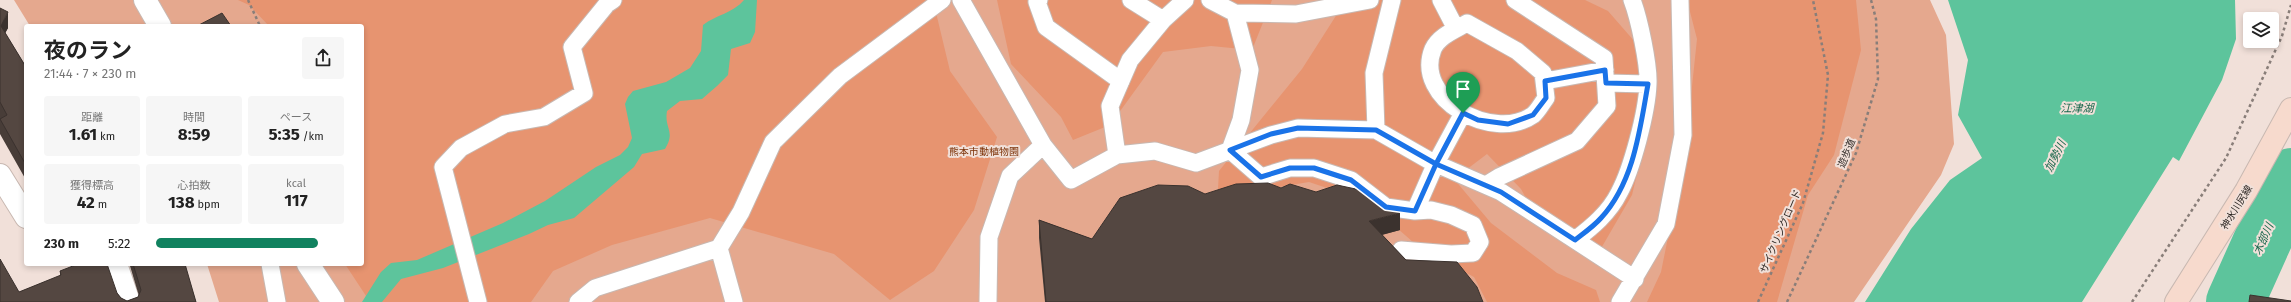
<!DOCTYPE html>
<html lang="ja">
<meta charset="utf-8">
<style>
:root{--surface:#fff;--page:#f6f6f6;--text:#222;--muted:#767676;--accent:#11825f}
body{margin:0;font-family:"Fira Sans","Noto Sans JP",sans-serif;background:var(--page);color:var(--text);height:100vh;display:flex;flex-direction:column;font-size:15px;white-space:nowrap}
*{box-sizing:border-box;margin:0}
p{font-size:13px;color:var(--muted)}
.icon{flex:none;width:22px;height:22px;fill:none;stroke:currentColor;stroke-width:2;stroke-linecap:round;stroke-linejoin:round}
.map{position:relative;flex:1;overflow:hidden}
.panel{position:absolute;left:24px;top:24px;width:340px;height:242px;display:flex;flex-direction:column;background:var(--surface);border-radius:4px;box-shadow:0 2px 6px #0003}
.panel>*{flex:none}
.fabs{position:absolute;left:2243px;top:12px;display:grid;gap:8px}
.fabs a{display:grid;place-items:center;width:36px;height:36px;border-radius:4px;background:var(--surface);box-shadow:0 2px 6px #0003;font-size:20px}
.pin{position:absolute;display:grid;place-items:center;width:34px;height:34px;color:#fff;margin:-41px -17px;border-radius:50% 50% 50% 0;rotate:-45deg;box-shadow:0 0 4px #0007}
.pin .icon{rotate:45deg}
.round{display:grid;place-items:center;flex:none;width:42px;height:42px;border-radius:4px;background:var(--page)}
.headline{display:flex;align-items:center;justify-content:space-between;height:68px;padding:0 20px}
h1{font-size:22px;font-weight:700;line-height:30px}
.stats{display:grid;grid-template-columns:repeat(3,1fr);gap:6px;height:68px;padding:4px 20px}
.stats div{display:grid;align-content:center;border-radius:4px;background:var(--page);text-align:center}
.stats b{font-size:17px;font-weight:700}
.stats small{font-size:11px;font-weight:400}
.stats p{font-size:11px}
ul{padding:0 20px;list-style:none;font-size:13px}
li{display:grid;grid-template-columns:64px 48px 1fr;align-items:center;height:30px}
li i{height:10px;border-radius:5px;background:var(--accent)}
.map>svg:first-child{display:block}
.green{fill:#e5a88e}
.forest{fill:#e79470}
.water{fill:#5dc49c}
.lines{fill:none;stroke-linecap:round;stroke-linejoin:round}
.river{stroke:#5dc49c;stroke-width:58}
.service-casing{stroke:#c8b8b1;stroke-width:19}
.minor-casing{stroke:#c8b8b1;stroke-width:24}
.secondary-casing{stroke:#c8b8b1;stroke-width:24}
.path{stroke:#897e79;stroke-width:2.5;stroke-dasharray:3 3;stroke-linecap:butt}
.service{stroke:#fff;stroke-width:17}
.minor{stroke:#fff;stroke-width:22}
.secondary{stroke:#f7dacd;stroke-width:22}
.wall{fill:#483d38}
.shaded-wall{fill:#3b322e}
.building{fill:#544741;stroke:#3b322e}
.route-casing{stroke:#fff;stroke-width:8}
.route{stroke:#1a73e8;stroke-width:5}
.labels{text-anchor:middle;stroke-width:4;stroke-linejoin:round;paint-order:stroke}
.park-label{font-size:10px;fill:#7b3107;stroke:#f1e0d9}
.street-label{font-size:10px;fill:#2f2926;stroke:#f1e0d9}
.water-label{font-size:11px;font-style:italic;fill:#19674c;stroke:#f1e0d9}
</style>
<div class="map">
<svg width="2291" height="302" viewBox="0 0 2291 302">
<rect width="100%" height="100%" fill="#f1e0d9"/>
<!-- green -->
<path class="green" d="M14,0H1930L1946,35L1954,144L1941,175L1854,302H219L207,264H362V26H30Z"/>
<!-- forest -->
<path class="forest" d="M238,0H933L950,71L997,137L974,210L934,271L890,300L834,254L710,218L612,245L553,271L531,302H370L345,264H362V26H269L249,5Z
M997,0H1272L1252,50L1211,46L1163,52L1110,125L1073,140L1061,117L1011,64Z
M1346,0H1585L1608,11L1642,50L1650,120L1632,195L1596,257L1543,229L1521,189L1487,154L1454,179L1491,223L1557,273L1596,290L1600,302H1487L1474,277L1421,249L1366,201L1309,182L1244,193L1218,189L1219,171L1302,69Z
M1687,0H1856L1861,50L1834,155L1808,195L1777,302H1647L1661,272L1685,153L1697,39Z"/>
<!-- water -->
<path class="water" d="M744,0H757L755,32L750,43L731,49L728,75L717,86L702,99L680,101L667,111C664,129 676,131 665,149L642,154L634,167L574,218L548,225L529,234L443,268L401,279L382,302H362L381,272L391,263L417,260L503,223L545,201L596,167L620,155L628,147L632,138L625,104L628,97L633,91L666,82L690,68L701,51L703,25C716,15 733,13 744,0Z
M1948,0H2235L2236,39L2222,80L2179,161L2173,157L2082,302H1865L1911,229L1950,180L1982,158L1958,115L1968,60Z"/>
<g class="lines">
<!-- river -->
<path class="river" d="M2235,302L2291,177"/>
<!-- service casing -->
<g class="service-casing">
<path id="service" d="M961,0L1043,145L1071,180L1117,155L1155,151L1196,163L1271,135L1298,128L1376,130L1432,162L1501,192L1635,279
M1039,0L1037,2L1046,27L1121,81
M1131,0L1163,20
M1210,0L1235,13L1296,14L1370,0
M1441,0L1456,29
M1235,13L1250,70L1241,120L1230,150L1261,177L1290,168H1314L1351,180L1386,207L1415,211L1431,210L1451,215L1473,225L1480,242L1473,253L1451,254L1401,250
M1467,23L1517,51L1543,73L1546,98C1542,103 1538,111 1533,115C1493,143 1413,99 1433,49C1439,36 1455,30 1467,23Z
M1545,81L1605,70
M1606,83L1648,84
M1376,130L1374,73L1392,0
M1117,155L1110,106L1130,60L1163,20L1185,0
M1486,185L1499,177L1577,141L1607,106L1604,58L1515,0
M1415,211L1436,163L1463,113
M1575,240C1592,227 1609,213 1619,193C1632,169 1647,112 1648,84C1649,65 1639,18 1632,0
M719,248L734,302
M270,264L277,302
M478,302L443,167L461,148L505,124L544,117L584,93L572,47L607,4L613,0
M578,302L595,288L719,248L741,212L773,142L840,76L942,0
M988,302L989,237L1010,176L1043,145
M1620,302L1666,224L1683,135L1680,0"/>
</g>
<!-- minor casing -->
<g class="minor-casing">
<path id="minor" d="M145,0L160,26
M0,175L26,217
M116,264L129,302
M308,264L333,302"/>
</g>
<!-- secondary casing -->
<g class="secondary-casing">
<path id="secondary" d="M2176,302L2246,191L2291,109"/>
</g>
<!-- path -->
<path class="path" d="M248,0L260,26
M1758,302L1803,203L1823,133L1828,75L1813,0
M1787,302L1856,153L1878,79L1876,19L1871,0
M2132,302L2226,158L2282,36L2291,5"/>
<!-- service -->
<use href="#service" class="service"/>
<!-- minor -->
<use href="#minor" class="minor"/>
<!-- secondary -->
<use href="#secondary" class="secondary"/>
</g>
<!-- wall -->
<path class="wall" d="M0,8L8,28L5,33L26,67V180L0,134Z
M1205,194L1400,230L1382,235L1406,260L1483,302H1045L1039,238V220L1092,239Z
M130,264H190L185,266L196,302H0L19,292L60,276V271L117,293L121,298L127,301L138,297L139,296L130,266Z"/>
<!-- shaded-wall -->
<path class="shaded-wall" d="M8,12V28L1,41V26Z
M1400,213V230L1369,238V221Z"/>
<!-- building -->
<path class="building" d="M0,8L8,12L1,26L26,67V165L0,119L7,115L0,102Z
M222,13L231,26H197Z
M1268,183L1281,188L1290,184L1316,192L1337,185L1365,191L1400,213L1369,221L1406,260L1457,262L1477,287L1483,302H1046L1039,220L1092,239L1120,198L1158,185L1188,186L1205,194L1236,184Z
M0,259L19,292L61,275L60,271L78,264H107L117,293L121,298L127,301L138,297L141,290L133,264H185L196,302H0Z
M2250,295L2291,301V302H2249Z"/>
<g class="lines">
<!-- route casing -->
<g class="route-casing">
<path id="route" d="M1463,113L1436,164L1376,130L1298,128L1271,134L1230,150L1261,177L1290,168H1314L1351,180L1386,207L1415,211L1436,164L1501,192L1575,240C1584,233 1594,226 1601,218C1634,182 1640,129 1648,84L1606,83L1605,70L1545,81L1546,98L1533,115L1508,124L1478,120L1463,113"/>
</g>
<!-- route -->
<use href="#route" class="route"/>
</g>
<g class="labels">
<!-- park labels -->
<g class="park-label">
<text x="984" y="155">熊本市動植物園</text>
</g>
<!-- street labels -->
<g class="street-label">
<text transform="translate(1846 153) rotate(-68)" y="4">遊歩道</text>
<text transform="translate(2236 207) rotate(-58)" y="4">神水川尻線</text>
<text transform="translate(1780 231) rotate(-67)" y="4">サイクリングロード</text>
</g>
<!-- water labels -->
<g class="water-label">
<text x="2077" y="112">江津湖</text>
<text transform="translate(2055 156) rotate(-64)" y="4">加勢川</text>
<text transform="translate(2263 239) rotate(-66)" y="4">木部川</text>
</g>
</g>
</svg>
<div class="fabs">
<a><svg class="icon" aria-label="layers" viewBox="0 0 24 24"><path d="M12 4l9 5-9 5-9-5zM3 14l9 5 9-5"/></svg></a>
</div>
<div class="pin" style="left:1463px;top:113px;background:#1e9e55"><svg class="icon" aria-label="arrive" viewBox="0 0 24 24"><path d="M6 21V4h12l-3 4 3 4H6"/></svg></div>
<section class="panel">
<div class="headline"><div><h1>夜のラン</h1><p>21:44 · 7 × 230 m</p></div><a class="round"><svg class="icon" aria-label="share" viewBox="0 0 24 24"><path d="M12 15V3M7 8l5-5 5 5M5 13v7h14v-7"/></svg></a></div>
<div class="stats">
<div><p>距離</p><b>1.61<small> km</small></b></div>
<div><p>時間</p><b>8:59</b></div>
<div><p>ペース</p><b>5:35<small> /km</small></b></div>
</div>
<div class="stats">
<div><p>獲得標高</p><b>42<small> m</small></b></div>
<div><p>心拍数</p><b>138<small> bpm</small></b></div>
<div><p>kcal</p><b>117</b></div>
</div>
<ul>
<li><b>230 m</b>5:22<i style="width:86%"></i></li>
</ul>
</section>
</div>
